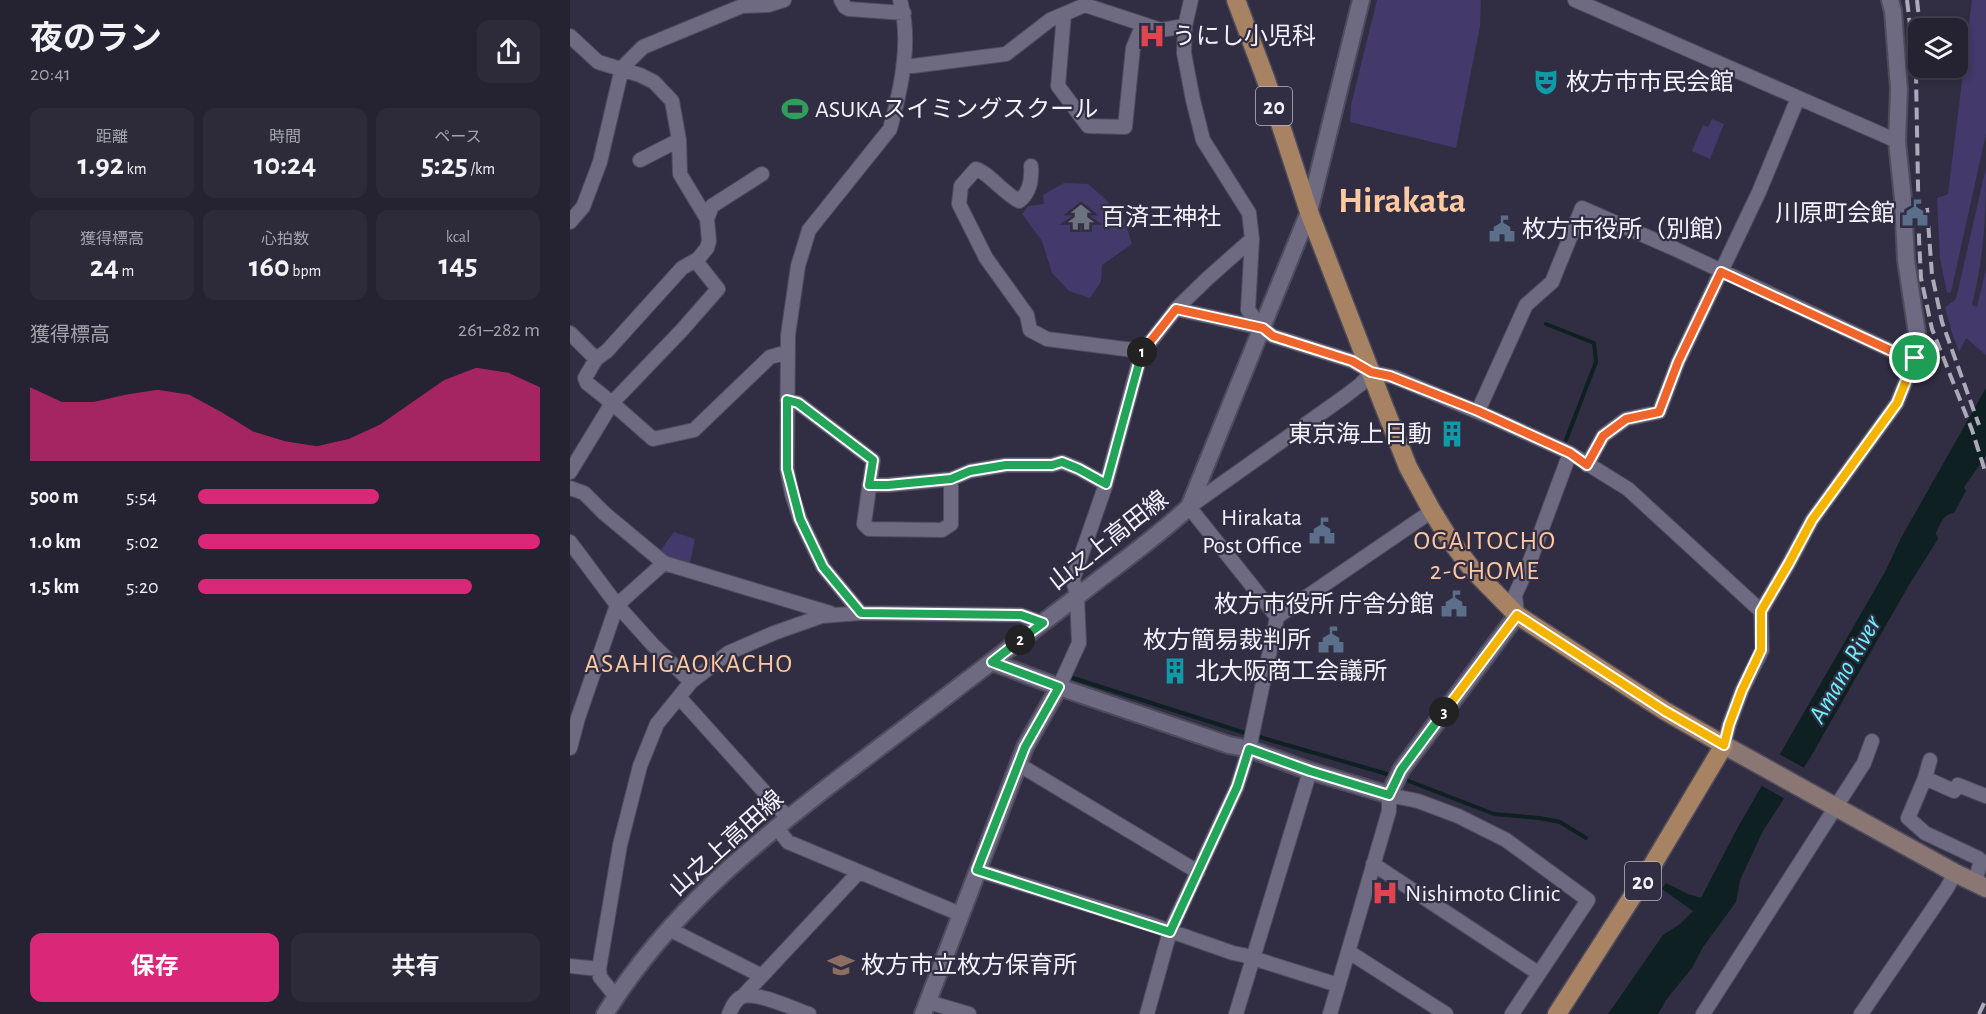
<!DOCTYPE html>
<html lang="ja">
<meta charset="utf-8">
<style>
:root{--surface:#252232;--page:#2d2a3a;--text:#f1f3f6;--muted:#a3a4ac;--line:#423f4d;--accent:#db2777}
body{margin:0;font-family:"Alegreya Sans","Noto Sans JP",sans-serif;background:var(--page);color:var(--text);height:100vh;display:flex;flex-direction:column;font-size:22px;white-space:nowrap}
*{box-sizing:border-box;margin:0}
p{font-size:20px;color:var(--muted)}
.icon{flex:none;width:33px;height:33px;fill:none;stroke:currentColor;stroke-width:2;stroke-linecap:round;stroke-linejoin:round}
.map{position:relative;flex:1;overflow:hidden}
.details{display:flex;flex-direction:column;background:var(--surface);width:570px}
.details>*{flex:none}
.fabs{position:absolute;left:1338px;top:18px;display:grid;gap:12px}
.fabs a{display:grid;place-items:center;width:60px;height:60px;border-radius:12px;background:var(--surface);box-shadow:0 3px 9px #0003,0 0 0 2px var(--line);font-size:30px}
.pin{position:absolute;display:grid;place-items:center;width:51px;height:51px;color:#fff;margin:-26px;border:3px solid #fff;border-radius:50%;box-shadow:0 2px 6px #0007}
.km{position:absolute;width:30px;height:30px;margin:-15px;border-radius:50%;background:#222;color:#fff;font-size:16px;line-height:30px;text-align:center}
.round{display:grid;place-items:center;flex:none;width:63px;height:63px;border-radius:12px;background:var(--page)}
.overview{display:flex;align-items:center;justify-content:space-between;height:102px;padding:0 30px}
h1{font-size:33px;font-weight:700;line-height:45px}
.figures{display:grid;grid-template-columns:repeat(3,1fr);gap:9px;height:102px;padding:6px 30px}
.figures div{display:grid;align-content:center;border-radius:12px;background:var(--page);text-align:center}
.figures b{font-size:30px;font-weight:700}
.figures small{font-size:16px;font-weight:400}
.figures p{font-size:16px}
.chart{height:168px;padding:12px 30px}
.chart p{display:flex;justify-content:space-between}
.chart svg{width:100%;height:108px;margin-top:6px;fill:var(--accent);opacity:.7}
.action{display:flex;gap:12px;margin-top:auto;padding:12px 30px}
.action a{flex:1;height:69px;border-radius:12px;background:var(--accent);color:#fff;font-size:24px;font-weight:700;line-height:69px;text-align:center}
.action a+a{background:var(--page);color:var(--text)}
ul{padding:0 30px;list-style:none;font-size:20px}
li{display:grid;grid-template-columns:96px 72px 1fr;align-items:center;height:45px}
li i{height:15px;border-radius:8px;background:var(--accent)}
main{display:flex;flex:1;min-height:0}
.map>svg:first-child{display:block}
.green{fill:#43396a}
.water{fill:#0e2021}
.pier{fill:#312e43}
.lines{fill:none;stroke-linecap:round;stroke-linejoin:round}
.stream{stroke:#0e2021;stroke-width:4}
.minor-casing{stroke:#4d4b5c;stroke-width:16}
.tertiary-casing{stroke:#4d4b5c;stroke-width:20}
.secondary-casing{stroke:#4d4b5c;stroke-width:21}
.primary-casing{stroke:#4d4b5c;stroke-width:21}
.minor{stroke:#6d6a82;stroke-width:14}
.tertiary{stroke:#6d6a82;stroke-width:16}
.secondary{stroke:#8a7673;stroke-width:18}
.primary{stroke:#a78364;stroke-width:18}
.rail{stroke:#acaab9;stroke-width:4;stroke-dasharray:12 6;stroke-linecap:butt}
.split-1-casing{stroke:#fff;stroke-width:12}
.split-2-casing{stroke:#fff;stroke-width:12}
.split-3-casing{stroke:#fff;stroke-width:12}
.split-4-casing{stroke:#fff;stroke-width:12}
.split-1{stroke:#f0652b;stroke-width:8}
.split-2{stroke:#22a559;stroke-width:8}
.split-3{stroke:#22a559;stroke-width:8}
.split-4{stroke:#f5b400;stroke-width:8}
.labels{text-anchor:middle;stroke-width:4.5;stroke-linejoin:round;paint-order:stroke}
.shield{fill:#312e43;stroke:#b9b7c5;stroke-width:1.5}
.shield-label{font-size:22px;font-weight:bold;fill:#f3f2fd}
.poi-label{font-size:24px;fill:#f3f2fd;stroke:#312e43;text-anchor:start}
.street-label{font-size:24px;fill:#f3f2fd;stroke:#312e43}
.neighbourhood-label{font-size:26px;letter-spacing:1.5px;fill:#fec8a1;stroke:#312e43}
.water-label{font-size:26px;font-style:italic;fill:#6df2fc;stroke:#312e43}
.town-label{font-size:36px;font-weight:bold;fill:#fec8a1;stroke:#312e43}
</style>
<main>
<section class="details">
<div class="overview"><div><h1>夜のラン</h1><p>20:41</p></div><a class="round"><svg class="icon" aria-label="share" viewBox="0 0 24 24"><path d="M12 15V3M7 8l5-5 5 5M5 13v7h14v-7"/></svg></a></div>
<div class="figures">
<div><p>距離</p><b>1.92<small> km</small></b></div>
<div><p>時間</p><b>10:24</b></div>
<div><p>ペース</p><b>5:25<small> /km</small></b></div>
</div>
<div class="figures">
<div><p>獲得標高</p><b>24<small> m</small></b></div>
<div><p>心拍数</p><b>160<small> bpm</small></b></div>
<div><p>kcal</p><b>145</b></div>
</div>
<div class="chart"><p><span>獲得標高</span>261–282 m</p>
<svg viewBox="0 0 160 44" preserveAspectRatio="none"><path d="M0 44V14L10 20L20 20L30 17L40 15L50 17L60 24L70 32L80 36L90 38L100 35L110 29L120 20L130 11L140 6L150 8L160 14V44z"/></svg>
</div>
<ul>
<li><b>500 m</b>5:54<i style="width:53%"></i></li>
<li><b>1.0 km</b>5:02<i style="width:100%"></i></li>
<li><b>1.5 km</b>5:20<i style="width:80%"></i></li>
</ul>
<div class="action"><a>保存</a><a>共有</a></div>
</section>
<div class="map">
<svg width="1416" height="1014" viewBox="0 0 1416 1014">
<rect width="100%" height="100%" fill="#312e43"/>
<!-- green -->
<path class="green" d="M807,0H911L910,26L886,148L780,122L781,105Z
M1402,0H1416V134L1381,292L1377,293L1370,259L1367,198L1378,194Z
M1142,119L1154,124L1140,159L1122,151L1133,125L1138,127Z
M1416,167C1416,218 1414,256 1402,305L1407,307L1416,269V355L1396,338L1389,352L1382,333L1375,307L1385,300L1387,295Z
M494,183L518,184L532,196L554,218L562,244L532,265L531,282L520,298L499,291L482,273L472,241L452,214L458,206L474,204L473,195Z
M104,532L125,539L119,568L87,555Z"/>
<!-- water -->
<path class="water" d="M1416,388V456L1394,487L1396,491L1384,513C1373,514 1370,524 1366,533L1368,539L1339,585L1240,758L1193,831L1170,880L1166,902L1133,947L1122,968L1096,1000L1088,1014H1038L1093,935L1110,924L1123,911L1092,889L1096,883L1118,894L1131,898L1168,827L1315,572L1331,538Z"/>
<!-- pier -->
<path class="pier" d="M1207,753L1236,769L1217,800L1190,785Z"/>
<g class="lines">
<!-- stream -->
<path class="stream" d="M976,324L1024,343L1026,362L996,440
M500,677L672,732L824,776
M831,778L924,814L969,818L990,822L1016,838"/>
<!-- minor casing -->
<g class="minor-casing">
<path id="minor" d="M271,0L275,7L279,9L334,13
M621,0L615,26L614,53L623,100L633,140L679,213L682,239L678,310L692,328L703,336L782,361L801,372
M1005,0L1327,141
M494,14L488,86L518,126L555,127L563,48L573,24
M0,36L28,62L70,75L84,82L102,101L109,140L110,174L137,219L139,241L137,248L128,259L112,268L37,351L26,359L15,378L17,383L42,403L0,472
M333,66H343L436,54L480,20L515,5L591,30L615,26
M70,160L109,140
M461,166C462,180 460,193 449,201C436,195 416,171 406,169L391,186L389,204L416,258L457,315L460,330L477,339L563,350L571,354
M137,219L142,206L192,174
M0,222L13,207L30,162L52,68L73,47L172,6L198,5L214,0
M128,259L129,265L148,289L112,330L42,403L83,439L124,430L200,357L218,352
M606,309L692,328
M0,333L26,359
M217,400L228,403L303,460L294,524L299,529L372,530L381,524V479
M908,411L956,305L982,282L1012,208L1105,249L1324,352L1345,358L1327,403L1242,520L1219,563L1191,611L1192,650L1172,690L1159,725L1154,745
M1017,465L1033,436L1056,419L1089,412L1108,362L1189,192L1228,98
M299,485H318L381,479L400,471L436,465H482L492,462L509,469L536,484
M0,488L14,493L34,513L94,563L260,613
M0,542L47,605L83,645L121,682L158,653L204,633L252,616L291,613L451,615L473,623
M291,613L253,567L230,519L222,494L217,469L218,335L228,266L239,230L320,129C331,89 342,41 330,0
M947,615L945,595L957,569L1000,453
M707,617L862,511
M489,687L509,643L507,596L503,579L536,484L571,354L606,309L638,278L682,239
M109,697L217,817
M0,748L8,718L47,605L94,563
M1360,760L1355,778L1384,791L1388,785L1416,796
M448,764L628,872
M1355,778L1338,818L1355,833L1408,858L1411,861L1405,882
M206,827L218,842L390,914
M803,864L968,973
M407,870L583,925L663,953L673,955L768,985
M99,929L192,976
M779,952L876,1014
M0,966L29,969
M173,996L289,872
M46,997L30,977L29,969L50,845L70,766L87,724L121,682
M358,1002L399,1014
M159,1014C162,1007 166,998 174,996C188,992 224,1009 239,1014
M577,1014L600,931L667,787L679,749L707,617L619,507L774,397L791,384L801,372L824,377L925,419L1000,453L1058,489L1191,611
M666,1014L740,771
M760,1014L819,811V795L848,801L888,816L936,840L1018,900L942,1014
M1133,1014L1294,763L1302,741
M1291,1014L1377,888L1385,873"/>
</g>
<!-- tertiary casing -->
<g class="tertiary-casing">
<path id="tertiary" d="M1320,0L1323,11L1329,89L1327,141L1333,199L1336,260L1347,333L1345,358
M422,662L489,687L659,745L679,749L740,771L819,795L831,770L947,615
M35,1014C100,910 189,839 285,766C359,709 434,652 509,595C546,566 584,539 619,507L739,212L791,0
M353,1014L455,747L489,687"/>
</g>
<!-- secondary casing -->
<g class="secondary-casing">
<path id="secondary" d="M1154,745L1385,873L1416,888"/>
</g>
<!-- primary casing -->
<g class="primary-casing">
<path id="primary" d="M666,0L696,80L739,212L813,404L838,467L862,511L880,540L902,569L947,615L1095,711L1154,745L1080,869L987,1014"/>
</g>
<!-- minor -->
<use href="#minor" class="minor"/>
<!-- tertiary -->
<use href="#tertiary" class="tertiary"/>
<!-- secondary -->
<use href="#secondary" class="secondary"/>
<!-- primary -->
<use href="#primary" class="primary"/>
<!-- rail -->
<path class="rail" d="M1337,0L1346,76L1349,238L1351,278L1362,329L1402,430L1416,474
M1347,0L1350,28
M1357,208L1362,275L1372,322L1409,425
M1409,1014L1416,999"/>
</g>
<g class="lines">
<!-- split-1 casing -->
<g class="split-1-casing">
<path id="split-1" d="M572,352L606,309L693,328L703,336L782,361L801,372L820,376L908,411L1000,453L1017,465L1033,436L1056,419L1089,412L1108,362L1151,272L1324,352L1345,358"/>
</g>
<!-- split-2 casing -->
<g class="split-2-casing">
<path id="split-2" d="M450,640L473,623L451,615L291,613L253,567L230,519L217,469V400L228,403L303,460L299,485H318L381,479L400,471L436,465H482L492,462L509,469L536,484L572,352"/>
</g>
<!-- split-3 casing -->
<g class="split-3-casing">
<path id="split-3" d="M450,640L422,662L489,687L455,747L407,870L600,932L667,787L679,749L740,771L819,795L831,770L874,712"/>
</g>
<!-- split-4 casing -->
<g class="split-4-casing">
<path id="split-4" d="M874,712L947,615L1095,711L1154,745L1159,725L1172,690L1191,650V611L1219,563L1242,520L1327,403L1345,358"/>
</g>
<!-- split-1 -->
<use href="#split-1" class="split-1"/>
<!-- split-2 -->
<use href="#split-2" class="split-2"/>
<!-- split-3 -->
<use href="#split-3" class="split-3"/>
<!-- split-4 -->
<use href="#split-4" class="split-4"/>
</g>
<!-- icons -->
<defs>
<g id="hospital-bare" transform="scale(2.07)"><path d="M-5-5h3v3.5h4V-5h3V5h-3V1.5h-4V5h-3Z" fill="#e0444e" stroke="#312e43" stroke-width="2.5" paint-order="stroke"/></g>
<g id="theatre-bare" transform="scale(2.07)"><path d="M-5-5.5Q0-4 5-5.5V0Q5 5 0 6Q-5 5-5 0ZM-3.3-2.5H-1v1.5H-3.3ZM1-2.5H3.3v1.5H1ZM-2.8 1Q0 5.5 2.8 1Z" fill="#0f9aa8" stroke="#312e43" stroke-width="2.5" paint-order="stroke"/></g>
<g id="stadium-bare" transform="scale(2.07)"><path d="M0-5a6.5 5 0 1 0 0 10a6.5 5 0 1 0 0-10ZM-3.5-1.8h7v3.6h-7Z" fill="#2e9e5b" stroke="#312e43" stroke-width="2.5" paint-order="stroke"/></g>
<g id="civic-bare" transform="scale(2.07)"><path d="M-.6-6.5H3V-4.5H.6V-3L4-1V1h2V6H-6V1h2V-1L-.6-3ZM-1.2 2.5V6h2.4V2.5Z" fill="#5c6f8a" stroke="#312e43" stroke-width="2.5" paint-order="stroke"/></g>
<g id="temple-bare" transform="scale(2.07)"><path d="M0-6L5-2H3V0L6.5 2.5H4V6H1.5V3h-3V6H-4V2.5H-6.5L-3 0V-2H-5Z" fill="#6b7280" stroke="#312e43" stroke-width="2.5" paint-order="stroke"/></g>
<g id="building-bare" transform="scale(2.07)"><path d="M-4-6H4V6H1V3H-1V6H-4ZM-2.5-4.3h1.7v1.8h-1.7ZM.8-4.3h1.7v1.8H.8ZM-2.5-1h1.7V.8h-1.7ZM.8-1h1.7V.8H.8Z" fill="#0f9aa8" stroke="#312e43" stroke-width="2.5" paint-order="stroke"/></g>
<g id="school-bare" transform="scale(2.07)"><path d="M0-5L7-2L0 1L-7-2ZM-4 1L0 2.5L4 1V4Q0 6-4 4Z" fill="#8d6e63" stroke="#312e43" stroke-width="2.5" paint-order="stroke"/></g>
</defs>
<g fill-rule="evenodd">
<use href="#hospital-bare" x="582" y="36"/>
<use href="#theatre-bare" x="976" y="82"/>
<use href="#stadium-bare" x="225" y="109"/>
<use href="#civic-bare" x="1345" y="213"/>
<use href="#temple-bare" x="511" y="217"/>
<use href="#civic-bare" x="932" y="229"/>
<use href="#building-bare" x="882" y="434"/>
<use href="#civic-bare" x="752" y="531"/>
<use href="#civic-bare" x="884" y="604"/>
<use href="#civic-bare" x="761" y="640"/>
<use href="#building-bare" x="605" y="671"/>
<use href="#hospital-bare" x="815" y="893"/>
<use href="#school-bare" x="271" y="965"/>
</g>
<g class="labels">
<!-- shield labels -->
<g class="shield">
<rect x="686" y="87" width="36" height="38" rx="4.5"/>
<rect x="1055" y="862" width="36" height="38" rx="4.5"/>
</g>
<g class="shield-label">
<text x="704" y="114">20</text>
<text x="1073" y="889">20</text>
</g>
<!-- poi labels -->
<g class="poi-label">
<text x="602" y="44">うにし小児科</text>
<text x="996" y="90">枚方市市民会館</text>
<text x="245" y="117">ASUKAスイミングスクール</text>
<text x="1325" y="221" text-anchor="end">川原町会館</text>
<text x="531" y="225">百済王神社</text>
<text x="952" y="237">枚方市役所（別館）</text>
<text x="862" y="442" text-anchor="end">東京海上日動</text>
<text x="732" y="525" text-anchor="end">Hirakata<tspan x="732" dy="28">Post Office</tspan></text>
<text x="864" y="612" text-anchor="end">枚方市役所 庁舎分館</text>
<text x="741" y="648" text-anchor="end">枚方簡易裁判所</text>
<text x="625" y="679">北大阪商工会議所</text>
<text x="835" y="901">Nishimoto Clinic</text>
<text x="291" y="973">枚方市立枚方保育所</text>
</g>
<!-- street labels -->
<g class="street-label">
<text transform="translate(538 540) rotate(-38)" y="8">山之上高田線</text>
<text transform="translate(156 843) rotate(-42)" y="8">山之上高田線</text>
</g>
<!-- neighbourhood labels -->
<g class="neighbourhood-label">
<text x="915" y="549">OGAITOCHO<tspan x="915" dy="30">2-CHOME</tspan></text>
<text x="119" y="672">ASAHIGAOKACHO</text>
</g>
<!-- water labels -->
<g class="water-label">
<text transform="translate(1274 669) rotate(-60)" y="9">Amano River</text>
</g>
<!-- town labels -->
<g class="town-label">
<text x="832" y="212">Hirakata</text>
</g>
</g>
</svg>
<div class="fabs">
<a><svg class="icon" aria-label="layers" viewBox="0 0 24 24"><path d="M12 4l9 5-9 5-9-5zM3 14l9 5 9-5"/></svg></a>
</div>
<div class="pin" style="left:1345px;top:358px;background:#1e9e55"><svg class="icon" aria-label="arrive" viewBox="0 0 24 24"><path d="M6 21V4h12l-3 4 3 4H6"/></svg></div>
<b class="km" style="left:572px;top:352px">1</b>
<b class="km" style="left:450px;top:640px">2</b>
<b class="km" style="left:874px;top:712px">3</b>
</div>
</main>
